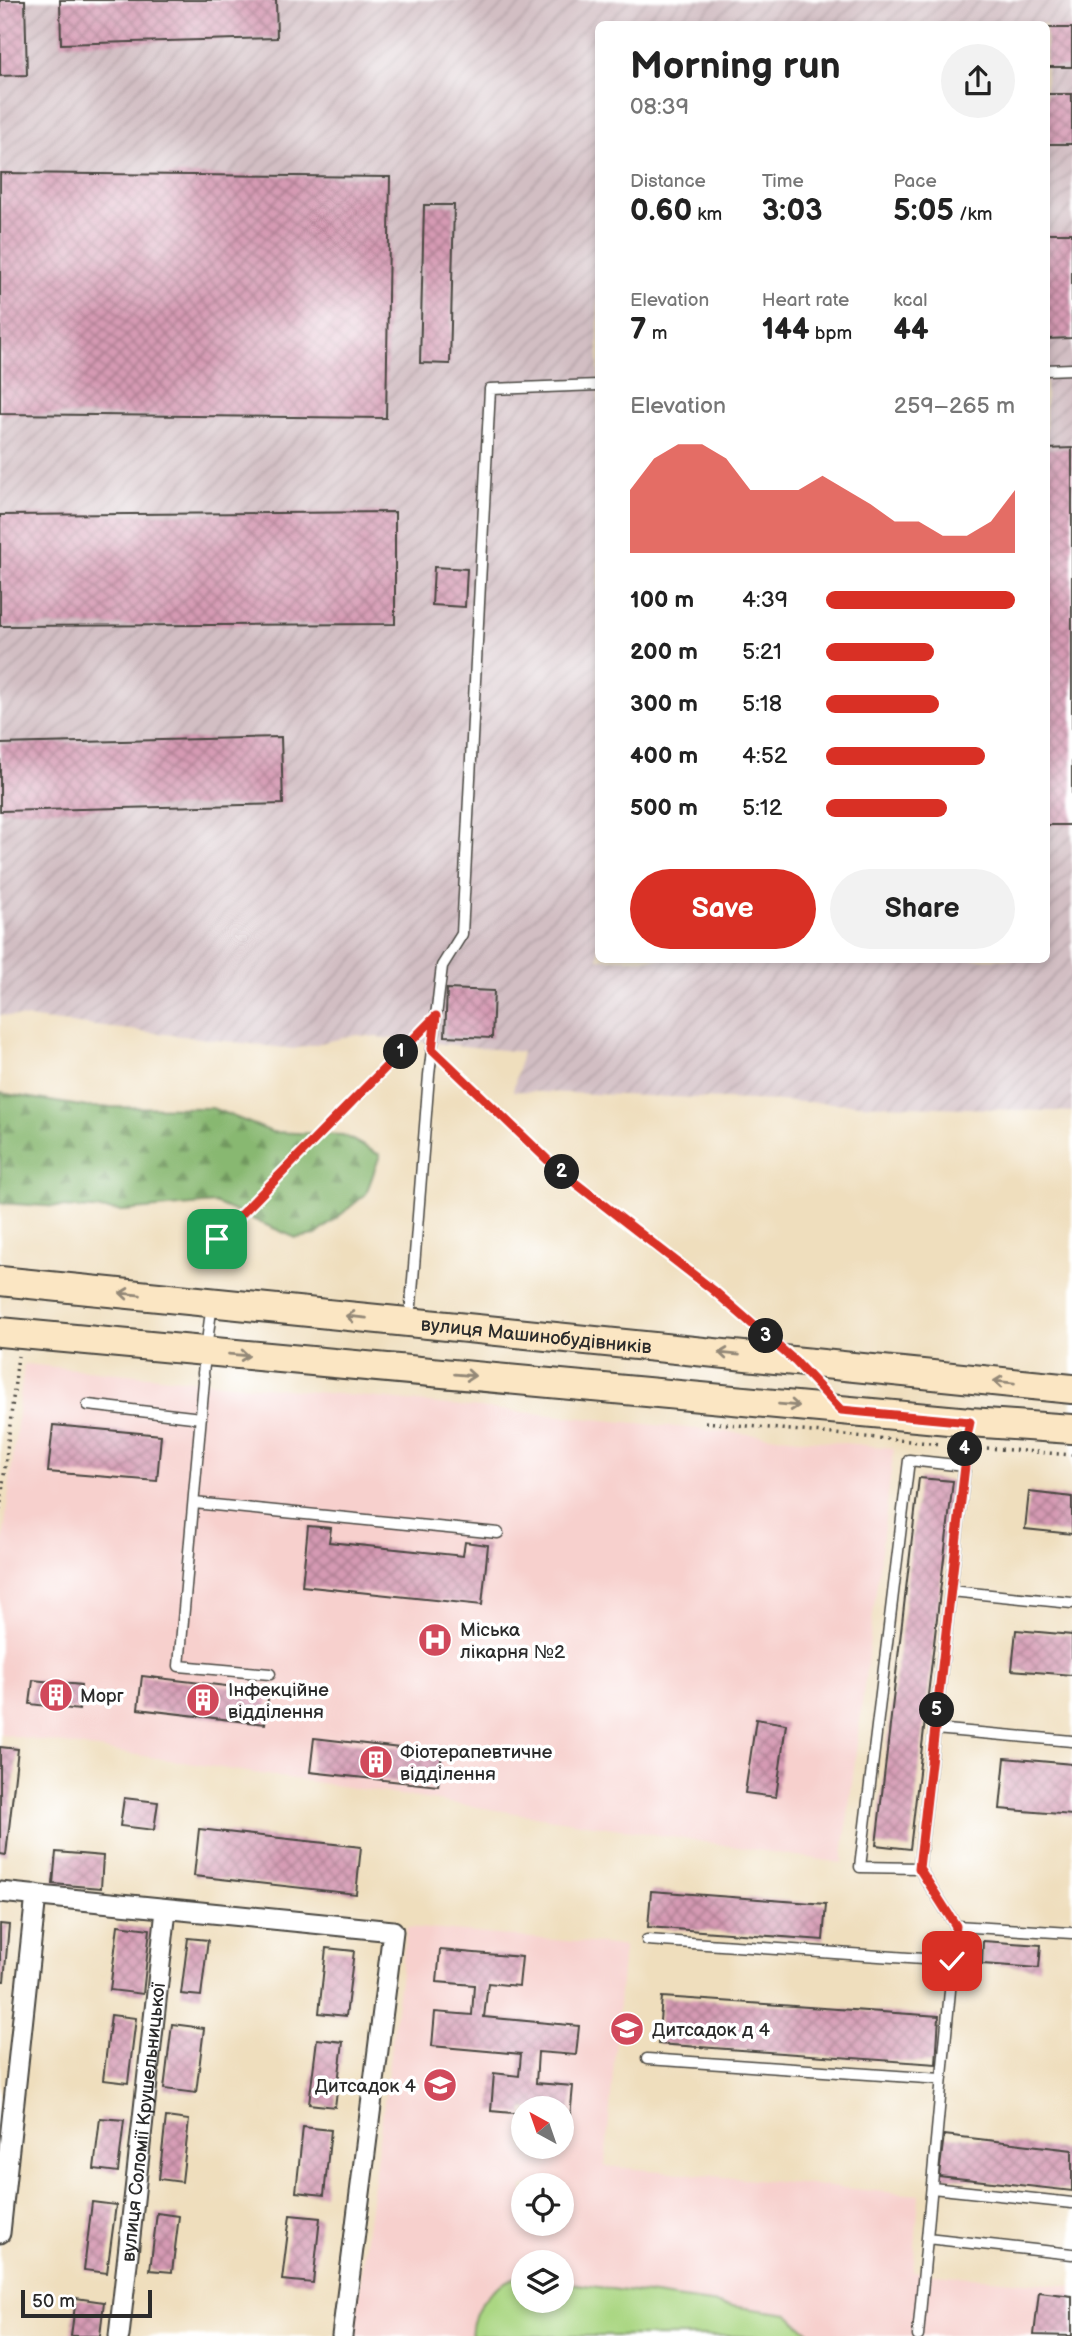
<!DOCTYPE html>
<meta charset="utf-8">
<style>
:root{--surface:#fff;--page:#f2f2f2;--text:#222;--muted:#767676;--accent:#d93025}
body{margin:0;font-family:"Balsamiq Sans",sans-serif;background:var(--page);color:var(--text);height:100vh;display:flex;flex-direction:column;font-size:26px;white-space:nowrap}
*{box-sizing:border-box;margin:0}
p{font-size:23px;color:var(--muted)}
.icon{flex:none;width:38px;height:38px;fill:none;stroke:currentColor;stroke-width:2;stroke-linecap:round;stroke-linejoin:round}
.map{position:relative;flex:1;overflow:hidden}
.panel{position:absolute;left:595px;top:21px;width:455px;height:942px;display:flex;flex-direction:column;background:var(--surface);border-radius:10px;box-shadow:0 4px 10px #0003}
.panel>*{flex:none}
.needle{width:46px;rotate:320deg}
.buttons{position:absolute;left:511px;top:2096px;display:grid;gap:14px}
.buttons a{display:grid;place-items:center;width:63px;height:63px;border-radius:50%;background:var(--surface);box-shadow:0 4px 10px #0003;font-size:35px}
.scale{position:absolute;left:21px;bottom:18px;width:131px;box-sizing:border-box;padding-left:7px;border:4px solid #2b2b2b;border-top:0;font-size:19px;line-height:24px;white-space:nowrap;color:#2b2b2b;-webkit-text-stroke:5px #fff;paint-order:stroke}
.pin{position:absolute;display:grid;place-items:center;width:60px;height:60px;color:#fff;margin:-30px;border-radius:14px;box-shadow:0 4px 10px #0006}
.km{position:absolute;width:35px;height:35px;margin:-18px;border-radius:50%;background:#222;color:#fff;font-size:19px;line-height:35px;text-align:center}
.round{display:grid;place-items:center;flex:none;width:74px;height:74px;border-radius:37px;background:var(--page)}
.head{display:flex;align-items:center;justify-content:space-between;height:119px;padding:0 35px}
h1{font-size:38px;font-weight:600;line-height:52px}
.metrics{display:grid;grid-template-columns:repeat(3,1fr);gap:10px;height:119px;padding:7px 35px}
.metrics div{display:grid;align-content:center}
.metrics b{font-size:30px;font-weight:600}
.metrics small{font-size:19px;font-weight:400}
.metrics p{font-size:19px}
.chart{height:196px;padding:14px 35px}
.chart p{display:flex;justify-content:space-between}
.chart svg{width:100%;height:126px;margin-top:7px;fill:var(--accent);opacity:.7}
.button{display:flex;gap:14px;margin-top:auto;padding:14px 35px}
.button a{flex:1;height:80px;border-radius:42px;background:var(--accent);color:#fff;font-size:28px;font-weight:600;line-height:80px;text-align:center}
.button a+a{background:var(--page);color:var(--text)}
ul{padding:0 35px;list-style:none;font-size:23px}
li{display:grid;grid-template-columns:112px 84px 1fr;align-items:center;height:52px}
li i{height:18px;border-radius:9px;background:var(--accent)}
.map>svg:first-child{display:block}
.built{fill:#f7d0cd;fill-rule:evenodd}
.industrial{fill:url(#industrial-furrows);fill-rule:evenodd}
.forest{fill:url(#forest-firs);stroke:#5a724e;stroke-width:2}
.pitch{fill:#abd783;stroke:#6b8157;stroke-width:2}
.building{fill:url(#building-cross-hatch)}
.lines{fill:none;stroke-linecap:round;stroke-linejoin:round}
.lane-casing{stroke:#484641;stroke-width:13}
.street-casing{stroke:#484641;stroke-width:23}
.secondary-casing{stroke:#484641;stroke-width:32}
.path{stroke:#484641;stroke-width:3.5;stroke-dasharray:2 5;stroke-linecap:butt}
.lane{stroke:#fff;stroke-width:10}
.street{stroke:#fff;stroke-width:19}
.secondary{stroke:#fbe6c3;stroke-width:28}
.oneway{stroke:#938877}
.route-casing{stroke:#fff;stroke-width:14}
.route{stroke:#d93025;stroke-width:9}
.labels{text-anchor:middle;stroke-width:7;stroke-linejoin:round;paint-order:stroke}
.street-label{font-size:19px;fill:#2b2b2b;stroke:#fff}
.poi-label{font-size:19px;fill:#2b2b2b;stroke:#fff;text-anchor:start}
</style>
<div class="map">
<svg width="1072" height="2336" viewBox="0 0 1072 2336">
<defs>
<pattern id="industrial-furrows" width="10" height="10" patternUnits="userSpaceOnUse" patternTransform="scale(1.75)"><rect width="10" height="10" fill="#d2bec3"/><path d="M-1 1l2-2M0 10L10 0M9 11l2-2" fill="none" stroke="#b4a3a8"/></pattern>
<pattern id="forest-firs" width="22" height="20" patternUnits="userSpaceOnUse" patternTransform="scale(1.75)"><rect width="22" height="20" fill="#88b871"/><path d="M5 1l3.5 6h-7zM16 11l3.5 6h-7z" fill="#6f965d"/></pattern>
<pattern id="building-cross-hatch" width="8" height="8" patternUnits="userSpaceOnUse" patternTransform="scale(1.75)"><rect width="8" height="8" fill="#d59ab3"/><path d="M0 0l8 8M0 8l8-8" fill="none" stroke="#ad7e92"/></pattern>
</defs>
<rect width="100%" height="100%" fill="#fff"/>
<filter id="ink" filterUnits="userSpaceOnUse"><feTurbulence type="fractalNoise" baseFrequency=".0143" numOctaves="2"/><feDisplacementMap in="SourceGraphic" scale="14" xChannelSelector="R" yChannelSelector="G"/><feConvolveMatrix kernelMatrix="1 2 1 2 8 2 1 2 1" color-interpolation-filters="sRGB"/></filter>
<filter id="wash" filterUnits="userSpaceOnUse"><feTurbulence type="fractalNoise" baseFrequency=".00686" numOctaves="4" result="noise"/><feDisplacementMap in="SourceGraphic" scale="28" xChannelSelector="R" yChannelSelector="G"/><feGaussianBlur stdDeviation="1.57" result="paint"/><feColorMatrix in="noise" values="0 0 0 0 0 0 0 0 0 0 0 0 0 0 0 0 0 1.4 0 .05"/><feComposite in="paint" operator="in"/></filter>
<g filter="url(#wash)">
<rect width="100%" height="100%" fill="#efdebd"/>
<!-- built -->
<path class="built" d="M24,1364L894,1448L842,1863L0,1734V1567ZM308,1526L331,1528L329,1542L463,1556L465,1542L488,1545L482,1604L302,1586ZM142,1676L269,1691L265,1723L138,1709ZM33,1680L81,1686L79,1710L31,1704ZM314,1739L441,1753L438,1786L311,1772Z
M407,1927L624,1946L605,2166L919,2195L913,2272L1072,2286V2336H353ZM440,1950L522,1957L519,1986L488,1983L484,2017L579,2026L576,2055L538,2052L536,2083L573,2087L570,2118L562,2117V2147H523V2114L491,2111L494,2074L519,2076L521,2054L432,2046L435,2012L472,2015L474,1985L437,1982ZM523,2186H562V2224H523ZM523,2263H562V2301H523Z"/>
<!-- industrial -->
<path class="industrial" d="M0,0H1072V1112L513,1091L522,1052L356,1035L294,1049L0,1015ZM598,24H1046V959H598Z"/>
<!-- forest -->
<path class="forest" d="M0,1093L87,1107L212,1108L272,1132L343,1135L380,1155L366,1194L316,1235L296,1238L215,1203L123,1211L0,1203Z"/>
<!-- pitch -->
<path class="pitch" d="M519,2276H523V2301H562V2282L788,2314L813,2336H471C473,2305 490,2286 519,2276Z"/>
<g id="blocks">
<!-- building -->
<path class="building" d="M0,0H25L27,75L0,76Z
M60,0H276L277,38L61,44Z
M1046,28H1072V67H1046Z
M1046,94H1072V144H1046Z
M0,173L390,177L386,418L0,414Z
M424,205H454L450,364L420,363Z
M1046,233H1072V338L1046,339Z
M1072,448V825H1046V449Z
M395,512V624L0,626V515Z
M434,567L467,569L465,607L432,605Z
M281,737L283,804L0,811V744Z
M447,989L494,991L492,1038L445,1036Z
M53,1425L161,1435L157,1481L48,1472Z
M919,1478L953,1481L910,1849L876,1845Z
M1029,1492L1072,1497V1534L1025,1529Z
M308,1526L331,1528L329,1542L463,1556L465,1542L488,1545L482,1605L302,1586Z
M1016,1630L1072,1635V1675L1012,1670Z
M142,1676L269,1691L265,1724L138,1709Z
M33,1680L81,1685L79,1710L30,1704Z
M756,1719L786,1724L776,1797L745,1793Z
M314,1738L442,1753L438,1786L310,1772Z
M0,1747L18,1749L6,1855L0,1854Z
M1005,1758L1072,1764V1815L1000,1809Z
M124,1798L158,1802L154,1830L120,1826Z
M199,1829L361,1847L356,1894L194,1876Z
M56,1852L103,1856L101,1888L53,1884Z
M651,1891L826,1904L823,1940L648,1927Z
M0,1924L9,1925L4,1981H0Z
M118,1925L150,1929L143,1994L110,1990Z
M188,1938L208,1940L201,1996L181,1994Z
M983,1941L1041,1945L1039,1968L982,1964Z
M326,1948L354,1951L346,2016L319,2013Z
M440,1950L522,1957L519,1986L488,1983L484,2017L579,2026L576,2055L538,2052L536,2083L573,2086L570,2118L562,2117V2109H523V2114L491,2111L494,2073L519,2076L521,2054L432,2046L435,2012L472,2015L474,1985L437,1982Z
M662,1997L939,2016L936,2064L658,2044Z
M111,2015L136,2018L128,2083L103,2080Z
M172,2024L204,2028L196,2093L164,2089Z
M317,2039L343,2042L335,2107L309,2104Z
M166,2117L189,2120L182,2182L159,2179Z
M100,2118L124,2120L118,2172L94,2169Z
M303,2127L331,2130L324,2195L296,2192Z
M944,2135L1072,2150V2191L939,2176Z
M92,2202L116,2205L107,2273L84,2270Z
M157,2213L179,2216L172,2272L150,2270Z
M290,2215L320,2218L313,2283L282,2280Z
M1039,2292L1072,2296V2336L1034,2335Z
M76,2298L104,2302L100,2336H71Z"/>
</g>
</g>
<g filter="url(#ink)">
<use href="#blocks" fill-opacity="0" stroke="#484641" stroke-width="2"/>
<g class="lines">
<!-- lane casing -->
<g class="lane-casing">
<path id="lane" d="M1046,370L1072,369
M212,1303L203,1373L204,1381L179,1666L270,1674
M410,1318L429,1075L442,966L462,934L490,389L598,385
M88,1405L201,1418
M194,1503L498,1533
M951,1591L1072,1603
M935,1729L1072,1741
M919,1868L860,1867L909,1460L965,1466
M956,1926L919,1868L965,1466V1446L970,1423
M1072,1933L956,1926L927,2238L1072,2254
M647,1940L952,1961
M647,2059L941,2079
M932,2188L1072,2203
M918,2336L927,2238"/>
</g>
<!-- street casing -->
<g class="street-casing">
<g id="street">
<path d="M0,1892L393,1931L342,2336"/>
<path d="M0,2233L36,1895"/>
<path id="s1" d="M119,2336L166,1910"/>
</g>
</g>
<!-- secondary casing -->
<g class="secondary-casing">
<g id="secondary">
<path id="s2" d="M0,1281L1072,1389"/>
<path d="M0,1332L970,1422L1072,1429"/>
</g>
</g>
<!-- path -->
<path class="path" d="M444,1060L556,1168L713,1290L765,1335
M217,1239L421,1031
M705,1422L941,1444
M987,1448L1072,1455
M0,1510L18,1356"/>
<!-- lane -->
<use href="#lane" class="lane"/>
<!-- street -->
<use href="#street" class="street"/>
<!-- secondary -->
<use href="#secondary" class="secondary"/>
</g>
<!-- one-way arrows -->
<defs><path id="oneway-shaft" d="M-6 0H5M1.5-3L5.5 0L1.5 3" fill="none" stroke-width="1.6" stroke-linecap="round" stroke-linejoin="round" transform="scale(1.75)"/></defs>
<g class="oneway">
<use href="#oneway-shaft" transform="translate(130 1294) rotate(-174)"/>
<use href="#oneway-shaft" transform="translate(356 1317) rotate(-174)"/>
<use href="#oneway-shaft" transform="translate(729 1354) rotate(-174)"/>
<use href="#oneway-shaft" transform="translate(239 1355) rotate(5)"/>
<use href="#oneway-shaft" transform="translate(465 1375) rotate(5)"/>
<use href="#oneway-shaft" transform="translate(1004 1382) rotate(-174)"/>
<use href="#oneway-shaft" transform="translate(789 1405) rotate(5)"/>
</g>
</g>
<g class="lines" filter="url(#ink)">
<!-- route casing -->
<g class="route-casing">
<path id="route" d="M217,1239L436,1016L432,1049L556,1168L713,1290L795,1361L841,1410L970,1422L965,1446V1466L919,1868L956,1926L952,1961"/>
</g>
<!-- route -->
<use href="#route" class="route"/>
</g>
<!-- icons -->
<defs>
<g id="hospital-disc" transform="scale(1.75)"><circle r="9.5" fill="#d1495b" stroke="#fff"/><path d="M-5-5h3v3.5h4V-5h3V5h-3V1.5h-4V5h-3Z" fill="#fff"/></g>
<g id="building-disc" transform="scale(1.75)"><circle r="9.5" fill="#d1495b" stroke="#fff"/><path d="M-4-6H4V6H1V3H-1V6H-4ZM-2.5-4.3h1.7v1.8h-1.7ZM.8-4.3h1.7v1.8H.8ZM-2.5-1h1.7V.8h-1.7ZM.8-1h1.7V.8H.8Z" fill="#fff"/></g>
<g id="school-disc" transform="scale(1.75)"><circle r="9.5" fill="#d1495b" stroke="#fff"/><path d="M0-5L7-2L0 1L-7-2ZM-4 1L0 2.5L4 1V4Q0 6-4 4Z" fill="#fff"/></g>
</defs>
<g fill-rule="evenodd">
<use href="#hospital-disc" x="435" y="1640"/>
<use href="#building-disc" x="56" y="1695"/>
<use href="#building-disc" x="203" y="1700"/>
<use href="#building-disc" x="376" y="1762"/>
<use href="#school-disc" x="627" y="2029"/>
<use href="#school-disc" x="440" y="2085"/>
</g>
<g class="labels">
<!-- street labels -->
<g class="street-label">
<text dy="7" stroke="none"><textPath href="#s2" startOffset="539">вулиця Машинобудівників</textPath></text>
<text dy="7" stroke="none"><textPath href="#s1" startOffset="215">вулиця Соломії Крушельницької</textPath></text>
</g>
<!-- poi labels -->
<g class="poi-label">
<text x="460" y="1636">Міська<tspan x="460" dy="22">лікарня №2</tspan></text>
<text x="228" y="1696">Інфекційне<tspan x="228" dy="22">відділення</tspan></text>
<text x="80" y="1702">Морг</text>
<text x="400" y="1758">Фіотерапевтичне<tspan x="400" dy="22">відділення</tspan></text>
<text x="652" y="2036">Дитсадок д 4</text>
<text x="416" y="2092" text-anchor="end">Дитсадок 4</text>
</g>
</g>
</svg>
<div class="buttons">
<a><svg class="needle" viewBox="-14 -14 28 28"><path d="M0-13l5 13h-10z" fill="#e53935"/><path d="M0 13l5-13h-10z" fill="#767676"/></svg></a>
<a><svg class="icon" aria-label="locate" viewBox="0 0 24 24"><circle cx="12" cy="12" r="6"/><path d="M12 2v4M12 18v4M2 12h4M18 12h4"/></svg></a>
<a><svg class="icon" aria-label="layers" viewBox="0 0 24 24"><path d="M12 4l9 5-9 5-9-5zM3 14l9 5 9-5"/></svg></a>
</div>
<div class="scale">50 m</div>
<div class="pin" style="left:217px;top:1239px;background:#1e9e55"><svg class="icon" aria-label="arrive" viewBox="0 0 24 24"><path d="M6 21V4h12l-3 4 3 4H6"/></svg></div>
<div class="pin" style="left:952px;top:1961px;background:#d93025"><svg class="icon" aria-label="check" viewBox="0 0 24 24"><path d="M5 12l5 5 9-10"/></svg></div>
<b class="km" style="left:401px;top:1052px">1</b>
<b class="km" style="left:562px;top:1172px">2</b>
<b class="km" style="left:766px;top:1336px">3</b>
<b class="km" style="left:965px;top:1449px">4</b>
<b class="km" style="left:937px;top:1710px">5</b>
<section class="panel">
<div class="head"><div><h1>Morning run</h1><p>08:39</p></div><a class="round"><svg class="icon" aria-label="share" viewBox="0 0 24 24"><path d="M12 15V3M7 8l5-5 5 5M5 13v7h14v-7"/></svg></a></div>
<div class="metrics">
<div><p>Distance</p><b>0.60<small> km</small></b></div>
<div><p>Time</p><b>3:03</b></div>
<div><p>Pace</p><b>5:05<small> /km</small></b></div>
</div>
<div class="metrics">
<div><p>Elevation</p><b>7<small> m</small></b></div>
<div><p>Heart rate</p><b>144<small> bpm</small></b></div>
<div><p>kcal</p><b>44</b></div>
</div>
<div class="chart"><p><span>Elevation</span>259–265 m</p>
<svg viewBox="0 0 160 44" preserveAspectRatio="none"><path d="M0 44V22L10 11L20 6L30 6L40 11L50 22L60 22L70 22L80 17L90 22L100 27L110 33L120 33L130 38L140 38L150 33L160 22V44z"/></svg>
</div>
<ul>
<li><b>100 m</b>4:39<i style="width:100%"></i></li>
<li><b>200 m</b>5:21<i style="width:57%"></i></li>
<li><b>300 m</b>5:18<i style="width:60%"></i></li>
<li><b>400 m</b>4:52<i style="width:84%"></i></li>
<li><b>500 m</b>5:12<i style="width:64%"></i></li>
</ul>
<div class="button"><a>Save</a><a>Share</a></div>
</section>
</div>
